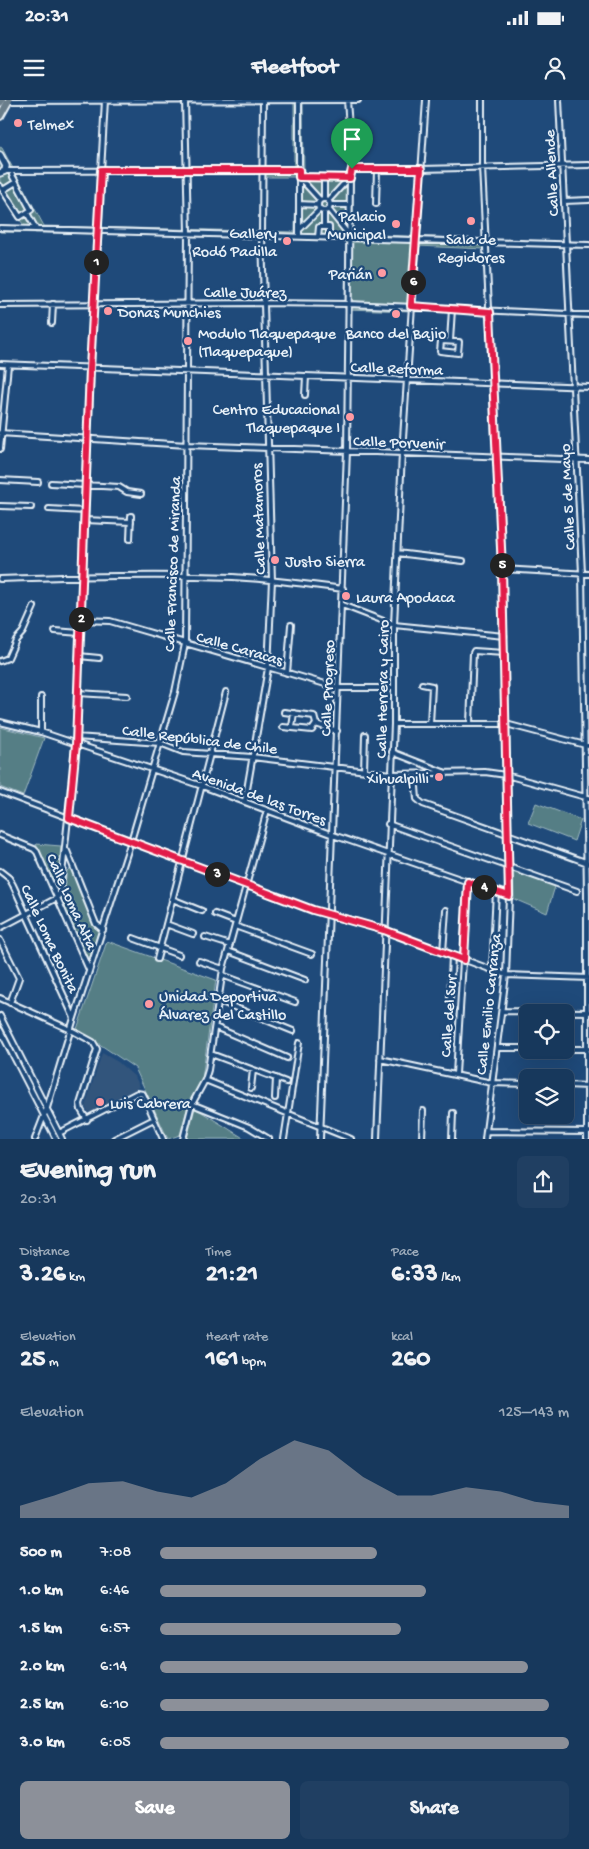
<!DOCTYPE html>
<meta charset="utf-8">
<style>
:root{--surface:#17385c;--page:#203f62;--text:#f1f3f6;--muted:#9eacbb;--line:#365272;--accent:#8c9099}
body{margin:0;font-family:"Gochi Hand",sans-serif;background:var(--page);color:var(--text);height:100vh;display:flex;flex-direction:column;font-size:19px;white-space:nowrap}
*{box-sizing:border-box;margin:0}
p{font-size:16px;color:var(--muted)}
.icon{flex:none;width:28px;height:28px;fill:none;stroke:currentColor;stroke-width:2;stroke-linecap:round;stroke-linejoin:round}
.map{position:relative;height:1039px;overflow:hidden}
.sheet{display:flex;flex-direction:column;background:var(--surface);flex:1}
.sheet>*{flex:none}
.tools{position:absolute;left:519px;top:904px;display:grid;gap:10px}
.tools a{display:grid;place-items:center;width:55px;height:55px;border-radius:8px;background:var(--surface);box-shadow:0 5px 20px #0002,0 0 0 1px var(--line);font-size:25px}
.pin{position:absolute;display:grid;place-items:center;width:42px;height:42px;color:#fff;margin:-51px -21px;border-radius:50% 50% 50% 0;rotate:-45deg;box-shadow:0 0 5px #0007}
.pin .icon{rotate:45deg}
.km{position:absolute;width:25px;height:25px;margin:-12px;border-radius:50%;background:#222;color:#fff;font-size:14px;line-height:25px;text-align:center}
.round{display:grid;place-items:center;flex:none;width:52px;height:52px;border-radius:8px;background:var(--page)}
.headline{display:flex;align-items:center;justify-content:space-between;height:85px;padding:0 20px}
h1{font-size:28px;font-weight:700;line-height:38px}
.metrics{display:grid;grid-template-columns:repeat(3,1fr);gap:8px;height:85px;padding:5px 20px}
.metrics div{display:grid;align-content:center}
.metrics b{font-size:25px;font-weight:700}
.metrics small{font-size:14px;font-weight:400}
.metrics p{font-size:14px}
.chart{height:140px;padding:10px 20px}
.chart p{display:flex;justify-content:space-between}
.chart svg{width:100%;height:90px;margin-top:5px;fill:var(--accent);opacity:.7}
.action{display:flex;gap:10px;margin-top:auto;padding:10px 20px}
.action a{flex:1;height:58px;border-radius:8px;background:var(--accent);color:#fff;font-size:20px;font-weight:700;line-height:58px;text-align:center}
.action a+a{background:var(--page);color:var(--text)}
ul{padding:0 20px;list-style:none;font-size:16px}
li{display:grid;grid-template-columns:80px 60px 1fr;align-items:center;height:38px}
li i{height:12px;border-radius:6px;background:var(--accent)}
.status{display:flex;justify-content:space-between;align-items:center;height:35px;padding:0 25px;background:var(--surface);direction:ltr}
.status svg{height:14px;fill:currentColor}
header{display:flex;justify-content:space-between;align-items:center;height:65px;padding:0 20px;background:var(--surface);font-size:22px;font-weight:700}
.map>svg:first-child{display:block}
.built{fill:#32547c}
.green{fill:#557e85;stroke:#9eb8be}
.lines{fill:none;stroke-linecap:round;stroke-linejoin:round}
.street-casing{stroke:#e8f1f8;stroke-width:8}
.secondary-casing{stroke:#e8f1f8;stroke-width:9}
.primary-casing{stroke:#e8f1f8;stroke-width:10}
.street{stroke:#1f4a7a;stroke-width:4}
.secondary{stroke:#1f4a7a;stroke-width:5.5}
.primary{stroke:#6b7e8b;stroke-width:6}
.route-casing{stroke:#fff;stroke-width:10}
.route{stroke:#e11d48;stroke-width:6}
.poi-dot{fill:#ff9aa2;stroke:#1f4a7a;stroke-width:2}
.labels{text-anchor:middle;stroke-width:4.5;stroke-linejoin:round;paint-order:stroke}
.poi-label{font-size:16px;fill:#e8f1f8;stroke:#1f4a7a;text-anchor:start}
.street-label{font-size:16px;fill:#e8f1f8;stroke:#1f4a7a}
</style>
<div class="status"><b>20:31</b><svg viewBox="0 0 49 12"><path d="M0 12V9h3v3zM5 12V6h3v6zM10 12V3h3v9zM15 12V0h3v12zM26 1h20v11H26zM47 4h2v5h-2z"/></svg></div>
<header><svg class="icon" aria-label="menu" viewBox="0 0 24 24"><path d="M4 6h16M4 12h16M4 18h16"/></svg>Fleetfoot<svg class="icon" aria-label="person" viewBox="0 0 24 24"><circle cx="12" cy="8" r="4"/><path d="M4 21q1-7 8-7t8 7"/></svg></header>
<div class="map">
<svg width="589" height="1039" viewBox="0 0 589 1039">
<rect width="100%" height="100%" fill="#1f4a7a"/>
<filter id="ink" filterUnits="userSpaceOnUse"><feTurbulence type="fractalNoise" baseFrequency=".02" numOctaves="2"/><feDisplacementMap in="SourceGraphic" scale="10" xChannelSelector="R" yChannelSelector="G"/><feConvolveMatrix kernelMatrix="1 2 1 2 8 2 1 2 1" color-interpolation-filters="sRGB"/></filter>
<g filter="url(#ink)">
<!-- built -->
<path class="built" d="M102,953L118,962L135,977L140,987L90,1014L85,1007Z"/>
<!-- green -->
<path class="green" d="M294,1H303L304,75L353,76V134L484,139L485,149L417,146L413,211L345,209L346,139L0,132V125L25,126L17,117L0,89V47L2,48L44,126L295,132L296,77H264V68H294Z
M0,627L44,638L23,696L0,687Z
M536,703L581,720L574,741L528,723Z
M36,744L61,746L58,778L55,780L52,778Z
M69,769L73,771L94,827L99,830L90,857L84,855L61,799L63,793L67,771Z
M513,769L556,783L547,813L514,799Z
M107,841L216,880L202,979L189,1002L180,1035L168,1039L135,968L77,929Z
M0,919L43,1001L40,1004L0,926Z
M195,1008L245,1039H187Z"/>
<g class="lines">
<!-- street casing -->
<g class="street-casing">
<path id="street" d="M482,0V67L502,469L509,796L506,875L485,1039
M559,0L582,473L587,794V1039
M8,1L358,0
M352,69H421L589,65
M5,71L299,70
M299,77H350
M299,77L320,100
M0,86L20,117L31,110L12,75
M3,90L16,82
M318 105a6 6 0 1 1 12 0a6 6 0 1 1-12 0Z
M324,99V77
M328,101L349,78
M564,101L589,100
M299,104L318,105
M376,104L377,69
M330,105H349
M329,110L349,135
M27,113L36,129
M324,127V112
M0,128L589,145
M299,130L319,110
M299,136V0
M318,137L319,127H329V137
M0,205L265,203L349,204L589,215
M52,223L53,204
M441,241L459,242L458,253L440,251Z
M450,241L452,209
M0,264L589,287
M305,295L306,276
M0,333L187,345L589,360
M0,349L8,265
M0,380L38,382
M51,383L119,387L127,392L141,394
M0,406L31,407
M49,409L85,411
M85,420L131,422
M130,439L131,416
M397,453L463,461
M502,469L589,474
M0,479C77,476 155,474 233,477C269,479 306,484 343,489
M342,505L394,525L504,536
M81,520L110,521L339,588H394
M55,531L80,533
M79,556L99,558
M0,561L8,558L16,540L23,532L34,507
M287,573L291,525
M422,584L432,586L430,624
M78,593L127,596
M41,597V632
M0,622L41,632L202,686L333,735L509,796
M470,623L473,553L474,551L504,553
M316,624L337,631
M394,624H506L589,646
M283,627L312,630L316,624L314,616L284,612
M292,627L294,613
M76,637L160,643L183,652L252,657L391,674L485,672L506,675L589,698
M392,652L446,673
M364,671L365,635
M415,674L417,699L423,704L588,763
M0,692L313,810L384,830L506,875L589,878
M245,701L268,568L272,480L262,135L263,0
M388,724L577,791
M0,735L34,749L37,752L89,870
M67,751L96,824L103,830
M0,771L9,778L13,785L74,918
M172,799L202,811
M215,814L236,822
M166,824L193,834
M235,826L312,854
M0,828L57,798L60,793L76,644L90,269L105,0
M205,837L230,845
M133,838L179,855
M0,840L19,878L10,903
M228,851L305,880
M443,852L446,810
M157,859L226,592
M199,861L223,869
M492,870L496,791
M222,875L295,902
M0,898L71,930L93,942L97,949L80,1004L81,1010L87,1020
M450,898L452,856
M219,901L293,931
M502,911L589,912
M0,916L62,1039
M215,927L287,958
M0,930L56,1039
M497,948H528
M565,949H588
M211,954L286,982
M380,959L492,983L528,984
M456,974L468,781
M205,980L351,1039
M565,985L589,986
M251,988L253,970
M275,998L276,978
M192,1004L249,1027L269,1039
M486,1031L589,1032
M59,1033L137,993L143,994L163,1039
M35,1039L47,1008L74,918L131,741L175,592L185,544L188,133L185,0
M114,1039L154,1019
M183,1039L192,1004L205,980L208,970L223,869L267,710
M284,1039L299,943
M320,1039L347,351L350,77L352,69L347,0
M377,1039L394,624V525L402,353L426,0
M422,1039L423,1011
M452,1039L453,1013"/>
</g>
<!-- secondary casing -->
<g class="secondary-casing">
<path id="secondary" d="M0,55L6,66L5,71L0,73"/>
</g>
<!-- primary casing -->
<g class="primary-casing">
<path id="primary" d="M0,3L2,0
M0,16L9,0"/>
</g>
<!-- street -->
<use href="#street" class="street"/>
<!-- secondary -->
<use href="#secondary" class="secondary"/>
<!-- primary -->
<use href="#primary" class="primary"/>
</g>
</g>
<g class="lines" filter="url(#ink)">
<!-- route casing -->
<g class="route-casing">
<path id="route" d="M352,69H421L411,206L490,212L502,469L509,796L468,782L464,860L384,830L313,810L69,718L76,644L90,269L101,70H299V77L350,78Z"/>
</g>
<!-- route -->
<use href="#route" class="route"/>
</g>
<!-- markers -->
<g class="poi-dot">
<circle cx="18" cy="23" r="5"/>
<circle cx="471" cy="121" r="5"/>
<circle cx="396" cy="124" r="5"/>
<circle cx="287" cy="141" r="5"/>
<circle cx="382" cy="173" r="5"/>
<circle cx="108" cy="211" r="5"/>
<circle cx="396" cy="214" r="5"/>
<circle cx="188" cy="241" r="5"/>
<circle cx="350" cy="317" r="5"/>
<circle cx="275" cy="460" r="5"/>
<circle cx="346" cy="496" r="5"/>
<circle cx="439" cy="677" r="5"/>
<circle cx="149" cy="904" r="5"/>
<circle cx="100" cy="1002" r="5"/>
</g>
<g class="labels">
<!-- poi labels -->
<g class="poi-label">
<text x="28" y="29">Telmex</text>
<text x="386" y="121" text-anchor="end">Palacio<tspan x="386" dy="18">Municipal</tspan></text>
<text x="277" y="138" text-anchor="end">Gallery<tspan x="277" dy="18">Rodó Padilla</tspan></text>
<text x="471" y="144" text-anchor="middle">Sala de<tspan x="471" dy="18">Regidores</tspan></text>
<text x="372" y="179" text-anchor="end">Parián</text>
<text x="118" y="217">Donas Munchies</text>
<text x="198" y="238">Modulo Tlaquepaque<tspan x="198" dy="18">(Tlaquepaque)</tspan></text>
<text x="396" y="238" text-anchor="middle">Banco del Bajio</text>
<text x="340" y="314" text-anchor="end">Centro Educacional<tspan x="340" dy="18">Tlaquepaque I</tspan></text>
<text x="285" y="466">Justo Sierra</text>
<text x="356" y="502">Laura Apodaca</text>
<text x="429" y="683" text-anchor="end">Xihualpilli</text>
<text x="159" y="901">Unidad Deportiva<tspan x="159" dy="18">Álvarez del Castillo</tspan></text>
<text x="110" y="1008">Luis Cabrera</text>
</g>
<!-- street labels -->
<g class="street-label">
<text transform="translate(550 73) rotate(-93)" y="6">Calle Allende</text>
<text x="245" y="197">Calle Juárez</text>
<text transform="translate(397 267) rotate(2)" y="6">Calle Reforma</text>
<text transform="translate(399 341) rotate(2)" y="6">Calle Porvenir</text>
<text transform="translate(566 397) rotate(-93)" y="6">Calle 5 de Mayo</text>
<text transform="translate(257 419) rotate(-92)" y="6">Calle Matamoros</text>
<text transform="translate(171 464) rotate(-88)" y="6">Calle Francisco de Miranda</text>
<text transform="translate(240 547) rotate(16)" y="6">Calle Caracas</text>
<text transform="translate(326 588) rotate(-88)" y="6">Calle Progreso</text>
<text transform="translate(381 589) rotate(-89)" y="6">Calle Herrera y Cairo</text>
<text transform="translate(200 638) rotate(7)" y="6">Calle República de Chile</text>
<text transform="translate(260 695) rotate(20)" y="6">Avenida de las Torres</text>
<text transform="translate(73 801) rotate(66)" y="6">Calle Loma Alta</text>
<text transform="translate(51 838) rotate(65)" y="6">Calle Loma Bonita</text>
<text transform="translate(487 904) rotate(-84)" y="6">Calle Emilio Carranza</text>
<text transform="translate(447 916) rotate(-86)" y="6">Calle del Sur</text>
</g>
</g>
</svg>
<div class="tools">
<a><svg class="icon" aria-label="locate" viewBox="0 0 24 24"><circle cx="12" cy="12" r="6"/><path d="M12 2v4M12 18v4M2 12h4M18 12h4"/></svg></a>
<a><svg class="icon" aria-label="layers" viewBox="0 0 24 24"><path d="M12 4l9 5-9 5-9-5zM3 14l9 5 9-5"/></svg></a>
</div>
<div class="pin" style="left:352px;top:69px;background:#1e9e55"><svg class="icon" aria-label="arrive" viewBox="0 0 24 24"><path d="M6 21V4h12l-3 4 3 4H6"/></svg></div>
<b class="km" style="left:96px;top:162px">1</b>
<b class="km" style="left:81px;top:519px">2</b>
<b class="km" style="left:217px;top:774px">3</b>
<b class="km" style="left:484px;top:787px">4</b>
<b class="km" style="left:502px;top:465px">5</b>
<b class="km" style="left:413px;top:182px">6</b>
</div>
<section class="sheet">
<div class="headline"><div><h1>Evening run</h1><p>20:31</p></div><a class="round"><svg class="icon" aria-label="share" viewBox="0 0 24 24"><path d="M12 15V3M7 8l5-5 5 5M5 13v7h14v-7"/></svg></a></div>
<div class="metrics">
<div><p>Distance</p><b>3.26<small> km</small></b></div>
<div><p>Time</p><b>21:21</b></div>
<div><p>Pace</p><b>6:33<small> /km</small></b></div>
</div>
<div class="metrics">
<div><p>Elevation</p><b>25<small> m</small></b></div>
<div><p>Heart rate</p><b>161<small> bpm</small></b></div>
<div><p>kcal</p><b>260</b></div>
</div>
<div class="chart"><p><span>Elevation</span>125–143 m</p>
<svg viewBox="0 0 160 44" preserveAspectRatio="none"><path d="M0 44V38L10 33L20 27L30 26L40 31L50 34L60 27L70 15L80 6L90 11L100 24L110 33L120 33L130 29L140 31L150 36L160 38V44z"/></svg>
</div>
<ul>
<li><b>500 m</b>7:08<i style="width:53%"></i></li>
<li><b>1.0 km</b>6:46<i style="width:65%"></i></li>
<li><b>1.5 km</b>6:57<i style="width:59%"></i></li>
<li><b>2.0 km</b>6:14<i style="width:90%"></i></li>
<li><b>2.5 km</b>6:10<i style="width:95%"></i></li>
<li><b>3.0 km</b>6:05<i style="width:100%"></i></li>
</ul>
<div class="action"><a>Save</a><a>Share</a></div>
</section>
